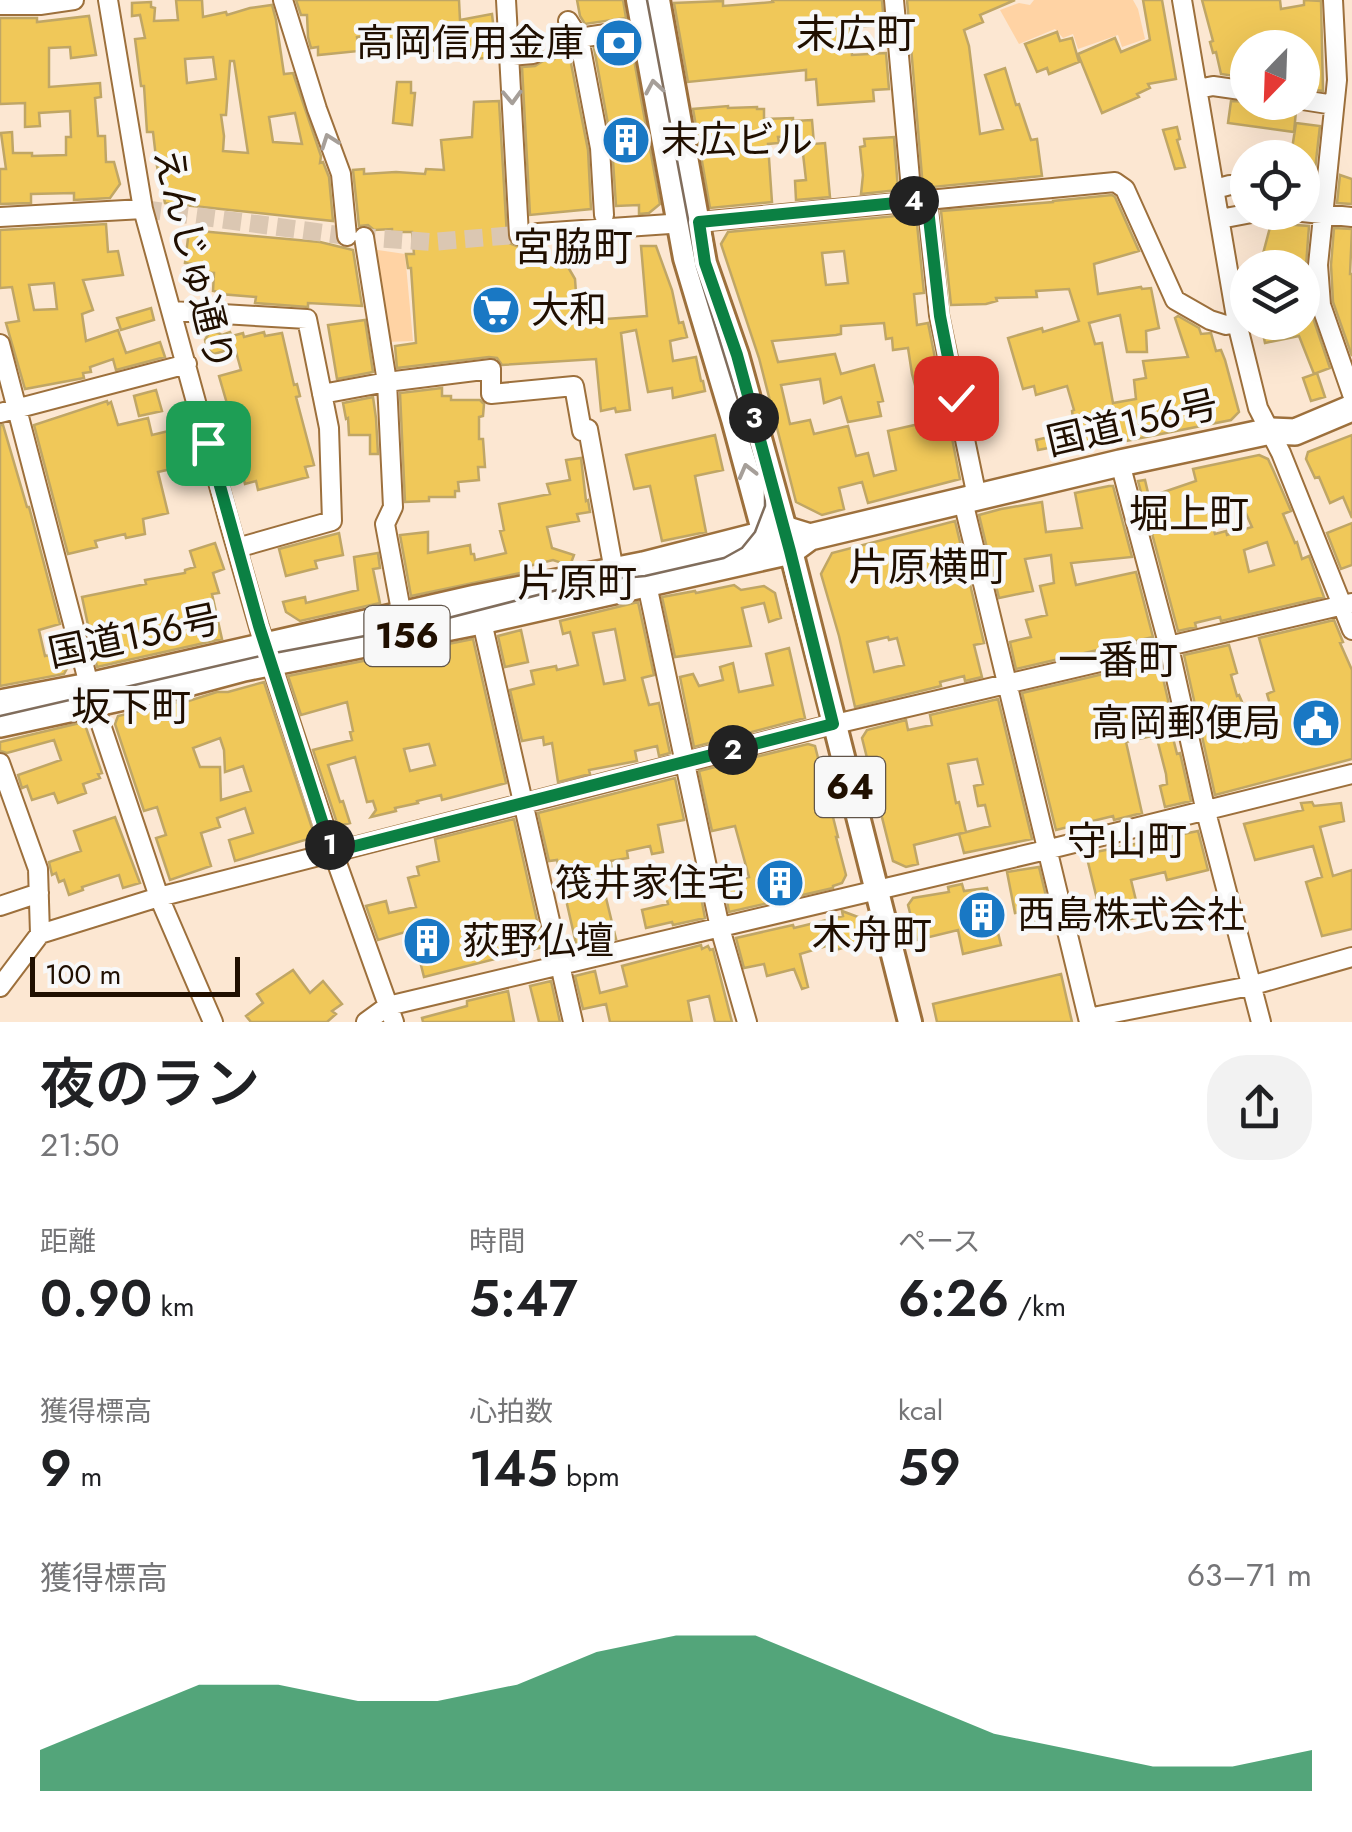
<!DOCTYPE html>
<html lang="ja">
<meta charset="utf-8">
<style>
:root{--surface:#fff;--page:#f2f2f2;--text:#202124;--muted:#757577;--accent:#0b8043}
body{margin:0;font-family:Jost,"Noto Sans JP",sans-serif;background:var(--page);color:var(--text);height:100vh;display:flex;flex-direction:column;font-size:38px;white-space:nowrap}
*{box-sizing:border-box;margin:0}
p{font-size:32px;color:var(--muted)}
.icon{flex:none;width:55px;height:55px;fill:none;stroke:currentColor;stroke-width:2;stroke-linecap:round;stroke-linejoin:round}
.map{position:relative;height:1022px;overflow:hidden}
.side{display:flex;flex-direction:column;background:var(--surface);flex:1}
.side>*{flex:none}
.needle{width:65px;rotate:203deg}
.fabs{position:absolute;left:1230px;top:30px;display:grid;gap:20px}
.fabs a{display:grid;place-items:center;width:90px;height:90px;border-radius:50%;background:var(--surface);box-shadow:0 10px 40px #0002;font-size:50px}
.scale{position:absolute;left:30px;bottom:25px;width:210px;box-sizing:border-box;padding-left:10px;border:5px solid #200f00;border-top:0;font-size:28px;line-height:35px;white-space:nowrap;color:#200f00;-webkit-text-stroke:8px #f8f8f8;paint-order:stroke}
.pin{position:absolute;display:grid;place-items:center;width:85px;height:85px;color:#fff;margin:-42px;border-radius:20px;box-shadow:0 5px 15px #0006}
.km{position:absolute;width:50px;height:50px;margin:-25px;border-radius:50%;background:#222;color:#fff;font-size:28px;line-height:50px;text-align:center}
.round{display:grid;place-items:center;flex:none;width:105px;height:105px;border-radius:40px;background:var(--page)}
.overview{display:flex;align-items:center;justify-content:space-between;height:170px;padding:0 40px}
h1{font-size:55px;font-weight:600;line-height:75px}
.metrics{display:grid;grid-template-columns:repeat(3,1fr);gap:15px;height:170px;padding:10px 40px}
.metrics div{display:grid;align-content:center}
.metrics b{font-size:50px;font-weight:600}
.metrics small{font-size:28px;font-weight:400}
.metrics p{font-size:28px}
.chart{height:280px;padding:20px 40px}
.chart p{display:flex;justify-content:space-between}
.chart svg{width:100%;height:180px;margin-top:10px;fill:var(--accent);opacity:.7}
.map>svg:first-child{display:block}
.green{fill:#ffd3a4}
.building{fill:#f0c859;stroke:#c0a665;stroke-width:2.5;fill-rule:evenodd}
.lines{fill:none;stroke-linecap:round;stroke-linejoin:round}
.minor-tunnel{stroke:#dbc7b2;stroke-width:18;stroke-dasharray:18 9;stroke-linecap:butt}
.minor-casing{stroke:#9d703c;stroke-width:22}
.major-casing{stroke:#9d703c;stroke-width:28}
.highway-casing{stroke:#9d703c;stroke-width:30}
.minor{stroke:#fff;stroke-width:18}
.major{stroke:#fff;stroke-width:22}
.highway{stroke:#fff;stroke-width:25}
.tram{stroke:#806d5c;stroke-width:2.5}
.oneway{stroke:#a69f99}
.route-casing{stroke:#fff;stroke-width:20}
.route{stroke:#0b8043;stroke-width:12}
.labels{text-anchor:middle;stroke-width:9;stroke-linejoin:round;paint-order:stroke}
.shield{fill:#f8f8f8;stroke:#61554a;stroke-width:2.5}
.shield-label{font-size:35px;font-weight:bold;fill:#200f00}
.poi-label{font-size:38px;fill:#200f00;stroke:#f8f8f8;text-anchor:start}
.street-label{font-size:38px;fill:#200f00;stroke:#f8f8f8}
.neighbourhood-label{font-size:40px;fill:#200f00;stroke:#f8f8f8}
</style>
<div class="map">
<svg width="1352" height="1022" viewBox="0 0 1352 1022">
<rect width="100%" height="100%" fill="#fce7d2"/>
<!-- green -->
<path class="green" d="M1034,0H1133L1138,9L1145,39L1122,47L1118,35L1078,49L1073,34L1063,38L1055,29L1019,44L1000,10L1019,3L1030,5Z
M371,249L405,254L413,341L386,342Z"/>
<!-- building -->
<path class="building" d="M176,0H202L203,17L226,12L227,15L250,8L272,5L276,20L284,74L293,73L321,156L320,163L323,162L329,177L333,221L165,203L157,166L153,132H147L144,86H141L135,39L145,38L140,15L132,16V3L151,2V7L155,8L154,21L178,20ZM213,57L216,79L187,83L185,59ZM230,61H234L248,153L223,151L224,136L221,115H226ZM295,113L302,144L273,142L269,117Z
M296,0H459L460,20L492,14L497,57L475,59L474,49L388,53L387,33L357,37L359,51L318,55V47L311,48L308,37L307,15H301Z
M577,0H623L626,18L585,24L580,16Z
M772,0H882L884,25L850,27L852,55L886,53L889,89L873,90L874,101L818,105L816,79L806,80V70L688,82L674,3L723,1V6L773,2Z
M907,0H1015L980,15L983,22L964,30L969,46L980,134L1003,129L985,75L1005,68L1016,105L1019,104L1031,140L1037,139L1042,176L923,188Z
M1143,0H1162L1176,79L1148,84L1150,88L1137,94L1139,97L1102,113L1078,54L1115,38L1121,52L1150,40Z
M1202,0H1280L1281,9L1304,5V0L1321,1L1323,91L1302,88V46L1248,48V78L1221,74L1216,52L1213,53L1210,42L1213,41Z
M89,16L96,55L71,58L70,47L49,48V87L100,83L101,97L95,98L98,136H105L106,162H114L120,184L110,198L74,200V193L31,194V203L0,204V169H6L1,133L12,132L13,153H32V156L66,155V137H71L70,111L39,113L40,126L25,127V103L0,104V18H37V22Z
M1057,32L1060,41L1072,38L1079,62L1049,74L1047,68L1037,72L1025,44Z
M564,37L567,43L588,150L591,209L530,215L522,67L535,66L543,61L554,59L553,54H557L555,38Z
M631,43L660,204L649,213L639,214V205L616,206L612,146L594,48Z
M397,82H411V93H415L412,125L393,123Z
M499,101L507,236L509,243L519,247L529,242L537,245L551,259H556L568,267L575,279L578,321L647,316L641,246H656L672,290L679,323L683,322L687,337L670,341L673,361L696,357L701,381H703L705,391L673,398L672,388L648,392L636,330L621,333L630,410L616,412L615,408L601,411L596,359L502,365L497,358L489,357L397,368L395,346L416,343L411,268H408L406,254H414L412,232H392V229L374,230L368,225L359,226L353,170L364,169V174L396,172L425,174L426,169L444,170L441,140L472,137L474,102Z
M1231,101L1290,104L1296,111L1294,132L1228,123Z
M728,106V108L757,107V109H764V119L793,118V121L812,120L814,144L825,143L830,197L796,200L795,181L806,180L801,136L778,137L779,143L768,144L772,202L710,208L693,109Z
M1296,123L1320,126L1312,196L1302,194V158H1297L1298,150L1292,149Z
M1177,127L1180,139L1177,140L1185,167L1175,169L1163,130Z
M894,137L898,190L861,194L863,175L860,147L865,146L864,139Z
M1340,175L1352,179V204L1337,203Z
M1112,195L1115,197L1139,251L1094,264L1098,294L1141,287L1142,289L1151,288L1159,328L1146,331L1147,352H1127L1120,315L1089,323L1095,344L1102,343L1113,403L1136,399L1134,380L1146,378L1143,361L1188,357L1175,318L1178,316L1199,328L1201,334L1211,333L1216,351L1221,350L1225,360L1239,412L1231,420L1121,442L1115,412L1085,418L1092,450L1066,455L1064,445L1038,450L1036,440L1075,431L1072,411L1074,410L1067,386L1036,395L1034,386L1023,389L1008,338L1042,328L1043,332L1079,321L1069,289L1036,291L1037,297L996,298L997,301L986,304L951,305L941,211L1053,202V201Z
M916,214L924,293L914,294L917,325L928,323L942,393L918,396L912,374L908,348L893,350L892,338L886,339L884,323L841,326V334L836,335L772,341L778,362L835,354L841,374L874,365L883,401L878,402L881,416L848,422L841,397L824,403L820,379L781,385L790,424L810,420L814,434L848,426L856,456L868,453L874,476L896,470L888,431L919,424L918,416L933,413L939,436L951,433L960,479L868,503L862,482L839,488L844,509L822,515L796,502L759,358L721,244L728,232ZM844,251L848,283L826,285L822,253Z
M1273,216L1283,219L1282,224L1309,226L1306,266L1309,306L1330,368L1314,374L1299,336L1265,343L1262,329L1270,328L1269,322H1302V268L1260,265Z
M106,224L108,252L118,251L123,275L83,280L93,310L82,314L86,341L118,330L126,353L160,342L165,357L116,370L113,359L90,367L91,372L83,373L84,378L25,389L6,323L19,321L12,287L0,288V230ZM54,283L57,309L34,310L29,285Z
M1334,228L1352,229L1350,274H1352V356L1333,302L1331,265Z
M189,230L320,242L353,250L362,306L308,303V307L255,303L256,297L220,294V292L213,291L214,273L200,272L201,265L185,263Z
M151,308L154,320L121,330L117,318Z
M365,320L373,372L337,379L328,325Z
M217,332L222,335L230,332L232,336L243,333L244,337L264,332L265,336L282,333L294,385L297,384L300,396L296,397L314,465L305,467L308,477L258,490L256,481L245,484L227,414H230L219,376L241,370L235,348L214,354L207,349L205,340L209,333Z
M1317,373L1325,397L1311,401L1303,378Z
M442,388V396H451V400H480L484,404L483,416L479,417V439H483L485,467H478L479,480L458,482L459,491H455V497H429V501L405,502L400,393Z
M156,390L162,411L139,416L134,396Z
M373,397L376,418L378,454H370V435H349L348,418L346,419L343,403Z
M107,401L108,404L111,402L118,425L148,418L152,435L181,428L184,440H182L183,449H180L182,459L179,460L180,467L158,472L168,513L143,519L145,534L126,538L125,534L95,541L97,547L68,554L34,425Z
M0,425H3L27,507H29L60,624L39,630L45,656L67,651L70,663L64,674L0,686Z
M715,435L723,470L695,476L706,532L662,541L650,486L634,489L626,455Z
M1352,435V518L1343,497L1330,503L1319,477L1315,478L1306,459L1308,452Z
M1259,455L1268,459L1274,472L1291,511L1283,514L1295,543L1297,542L1302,559L1309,556L1324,597L1221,621L1220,617L1195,623L1196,627L1178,631L1138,481L1145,480L1149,497L1196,481L1193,469ZM1228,502L1229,506L1241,502L1252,527L1227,535L1226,531L1215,534L1207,507ZM1267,542L1274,565L1249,572L1244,550Z
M581,458L586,501L588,500L590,512L577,514L579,521L547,527L552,548L574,555L571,563L565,564L553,560L529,566L530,571L411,596L400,535L428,532V553L470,545L471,554H474L475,560L506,553L500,531L504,530L499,504L550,494L547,484L570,480L566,460Z
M1109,486H1113L1132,557L1071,563L1076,585L1136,572L1153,637L1016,669L1010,642L1031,637L1026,620L1047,615L1040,586L1054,583L1051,555L1025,559L1033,591L999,598L979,515L1001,509L1042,502L1046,532L1082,528L1075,493Z
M955,521L984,643L974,645L982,677L965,681L964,676L940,682L941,686L855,707L839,636L821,574L832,553ZM888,637L889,640L897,638L904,665L874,672L867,642Z
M1352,523V565L1341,569L1327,533Z
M339,533L343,555L315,561L317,568L286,576L279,549Z
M215,543L224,569L213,573L219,593L212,594L222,639L97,667L82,597L146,584L145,580L185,573V570L195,567L190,551Z
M378,553L380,568L373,569L380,603L300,621L286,612L283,602L305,597L306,603L358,590L354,557Z
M734,585L741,590L764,586L775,593L781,618L769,622L764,603L742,608L751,646L675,657L662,597L695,591L696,593Z
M638,602L654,675L642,678L649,705L659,703L670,753L659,756L657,746L635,751L637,761L589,770L590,774L558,782L552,743L544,745L543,737L522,741L510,690L534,684L531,671L556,666L557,670L578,665L570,632L563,634L560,621ZM615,629L625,680L604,684L593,633Z
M1334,620L1343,642L1340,643L1352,670V759L1215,795L1184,655L1229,645L1237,673L1231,675L1237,696L1239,695L1242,702L1246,718L1272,711L1267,694L1274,691L1259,638Z
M521,630L528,662L505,667L498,636Z
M473,639L506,783L442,800L441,795L417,801L418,803L395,808L396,811L371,817L376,810L373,801L367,802L355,757L328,765L340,802L343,801L350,823L338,826L313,750L352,740L350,732L353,731L347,702L301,715L288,676ZM429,744L435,765L410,771L404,749Z
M789,648L805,718L694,747L680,677L693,674L699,686L723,680L720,667L733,663L739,692L773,685L766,654Z
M1159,661L1175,730H1171L1177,754L1180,753L1191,801L1165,807L1160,786L1167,784L1166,774L1156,735L1126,742L1142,813L1114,820L1113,816L1056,830L1022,693Z
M264,682L315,837L235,861L229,840L253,833L245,808L217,818L220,827L201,833L211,866L170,880L156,838L166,835L157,807L144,811L115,724L118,716L178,702L179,704L217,692H228ZM220,738L224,750L225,772L243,766L251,791L221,800L220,767H200L193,748Z
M998,699L1032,839L964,853L959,834L990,826L985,805L978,806L974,786L983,784L977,759L948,764L956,803L959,802L966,832L914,845L918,864L906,867L893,861L862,738L867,730L906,720L908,730L932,725L930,715Z
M84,722L102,773L98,774L100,778L83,784L86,793L58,803L54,793L32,800L27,786L22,788L18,775L61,760L54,740L7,753L0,751V742Z
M808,744L815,746L838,837H836L846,875L842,883L833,886V888L729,912L727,901H731L727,882L749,877L735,826L712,831L699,771Z
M675,778L684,820L658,825L663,852L652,854L650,846L627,851L628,858L610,861L612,867L599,869L616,939L577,948L557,860L549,861L538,813Z
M1312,802L1314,806L1341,803L1344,821L1320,827L1333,876L1352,870V929L1322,936L1306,882L1322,877L1313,846L1255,860L1244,824L1303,810L1301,803Z
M115,817L140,883L123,888L119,875L82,887L83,890L69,895L64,880L59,882L56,873L52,875L49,862L81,851L74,831Z
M514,819L543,947L424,977L412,930L378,940L366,906L386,901L389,913L416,907L408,878L419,875L417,867L439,861L435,839Z
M1198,831L1208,870L1167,880L1165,872L1131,880L1140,917L1126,920L1127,923L1104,928L1086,854Z
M1039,867L1051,917L1025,924L1022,912L1015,913L1007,872Z
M962,884L964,891L987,888L1001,945L963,954L958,930L917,940L908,905L913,898L949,892L948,887Z
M691,890L692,894L700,892L705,918L673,925L672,922L646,928L642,910L668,904L666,896Z
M842,911L858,917L863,942L836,950L833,944L800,954L808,987L802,989L794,969L767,976L764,964L744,968L736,938L793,925L794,928L843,916Z
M701,945L702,949L708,946L710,950L713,949L732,1022H715L709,996L688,1001L692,1022H610L606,1004L583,1009L575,976L595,971L600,993L627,986L622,966Z
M293,970L310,993L323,981L342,1004L332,1011L336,1014L327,1022H251L246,1016L263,1003L257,994Z
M1061,974L1072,1022H937L933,1004Z
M551,981L560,1022H539L530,986Z
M508,991L514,1022H423L422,1018L467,1006V1001Z"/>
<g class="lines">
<!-- minor-tunnel -->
<path class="minor-tunnel" d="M143,209L347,236L431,242L538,233"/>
<!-- minor casing -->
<g class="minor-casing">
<path id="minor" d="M108,0L143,209L229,522L259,627L333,852L394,1022
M283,0L317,109L341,174L347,236
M506,0L519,235
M894,0L912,201
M1182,0L1237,323L1258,408L1281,453L1352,630
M1333,0L1337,80L1318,265L1321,305L1352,394
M0,5H40L74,0
M568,21L579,38L600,148L604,215
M579,38L653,27
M510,56L533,54
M1198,89L1213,86L1248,91
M1302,100L1334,105
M1215,189L1230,185L1248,187
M927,200L939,315L977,497
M1302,212L1352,217
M0,217L143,209
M1220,219L1257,212
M538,233L699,222L1115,182L1125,189L1175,300L1210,320L1226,325L1237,323
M364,237L387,382L393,507L385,524L402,616
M172,311L307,319L329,428L332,521L237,548
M0,344L94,704L159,897L213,1022
M322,394L387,382L491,369V394L574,386L582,431L588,429L614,571
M0,413L187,364
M1120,463L1169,647L1206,812L1261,1022
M963,501L1089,1022
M645,575L720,928L747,1022
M480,613L573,1022
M0,763L38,869L40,934
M0,906L39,893
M0,987L40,934L159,897L814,729L1352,603
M1088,1018L1250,986L1352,957
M366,1022L388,1006L1046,850L1352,774"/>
</g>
<!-- major casing -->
<g class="major-casing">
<path id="major" d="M638,0L685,258L733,419L764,534L779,544
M658,0L705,263L737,355L791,551L910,1022"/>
</g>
<!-- highway casing -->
<g class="highway-casing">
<path id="highway" d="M0,703L89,686L476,598L643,565L784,529L810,537
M0,724L188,683L244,668L481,621L791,551L810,537L1120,463L1271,431L1295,432L1352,408"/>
</g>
<!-- minor -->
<use href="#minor" class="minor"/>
<!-- major -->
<use href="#major" class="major"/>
<!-- highway -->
<use href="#highway" class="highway"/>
<!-- tram -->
<path class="tram" d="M0,716L269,654L413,627L569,587L601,580L645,576L724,558L742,548L755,532L765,506V488L697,267L647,0"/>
</g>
<!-- one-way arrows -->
<defs><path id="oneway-chevron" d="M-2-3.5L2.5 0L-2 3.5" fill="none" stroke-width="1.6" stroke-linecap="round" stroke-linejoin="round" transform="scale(2.5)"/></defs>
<g class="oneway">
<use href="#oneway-chevron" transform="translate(654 87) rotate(-100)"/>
<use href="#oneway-chevron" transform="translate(512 97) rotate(88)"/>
<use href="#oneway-chevron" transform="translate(329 141) rotate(-110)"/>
<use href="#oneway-chevron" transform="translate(747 471) rotate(-105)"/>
</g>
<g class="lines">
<!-- route casing -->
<g class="route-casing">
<path id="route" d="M208,443L259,626L332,852L833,724L790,551L737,355L705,263L699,222L927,200L940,316L956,398"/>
</g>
<!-- route -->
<use href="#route" class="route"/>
</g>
<!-- icons -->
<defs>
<g id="bank-disc" transform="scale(2.5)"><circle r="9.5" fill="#1978c4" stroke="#f8f8f8"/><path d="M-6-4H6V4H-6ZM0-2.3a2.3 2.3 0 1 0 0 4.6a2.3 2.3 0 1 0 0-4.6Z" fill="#fff"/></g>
<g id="building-disc" transform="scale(2.5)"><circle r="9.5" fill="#1978c4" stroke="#f8f8f8"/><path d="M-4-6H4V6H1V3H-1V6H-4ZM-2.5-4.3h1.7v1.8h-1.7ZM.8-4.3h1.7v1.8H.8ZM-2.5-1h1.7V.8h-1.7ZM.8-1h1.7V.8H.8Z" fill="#fff"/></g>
<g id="supermarket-disc" transform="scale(2.5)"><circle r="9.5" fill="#1978c4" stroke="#f8f8f8"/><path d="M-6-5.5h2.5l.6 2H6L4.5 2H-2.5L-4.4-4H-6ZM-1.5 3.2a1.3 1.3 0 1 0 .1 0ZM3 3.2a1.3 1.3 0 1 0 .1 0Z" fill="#fff"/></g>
<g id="civic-disc" transform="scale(2.5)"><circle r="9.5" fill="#1978c4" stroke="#f8f8f8"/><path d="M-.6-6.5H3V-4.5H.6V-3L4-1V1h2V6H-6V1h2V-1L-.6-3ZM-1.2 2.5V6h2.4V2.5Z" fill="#fff"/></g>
</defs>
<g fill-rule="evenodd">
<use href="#bank-disc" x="619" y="43"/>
<use href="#building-disc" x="626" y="140"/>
<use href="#supermarket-disc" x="496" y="310"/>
<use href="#civic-disc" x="1316" y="723"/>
<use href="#building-disc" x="780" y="883"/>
<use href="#building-disc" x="982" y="915"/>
<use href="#building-disc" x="427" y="941"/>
</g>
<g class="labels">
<!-- shield labels -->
<g class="shield">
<rect x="364.5" y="606" width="85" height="60" rx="8"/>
<rect x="815" y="757" width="70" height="60" rx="8"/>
</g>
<g class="shield-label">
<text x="407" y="648">156</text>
<text x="850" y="799">64</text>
</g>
<!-- poi labels -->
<g class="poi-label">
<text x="584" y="56" text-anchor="end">高岡信用金庫</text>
<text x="661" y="153">末広ビル</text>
<text x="531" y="323">大和</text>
<text x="1281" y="736" text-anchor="end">高岡郵便局</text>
<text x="745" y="896" text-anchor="end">筏井家住宅</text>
<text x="1017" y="928">西島株式会社</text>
<text x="462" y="954">荻野仏壇</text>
</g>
<!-- street labels -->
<g class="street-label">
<text transform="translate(194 259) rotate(76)" y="13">えんじゅ通り</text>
<text transform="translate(1132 423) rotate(-13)" y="13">国道156号</text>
<text transform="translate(134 636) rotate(-12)" y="13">国道156号</text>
</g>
<!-- neighbourhood labels -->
<g class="neighbourhood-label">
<text x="856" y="48">末広町</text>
<text x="573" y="261">宮脇町</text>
<text x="1189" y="528">堀上町</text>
<text x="928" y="581">片原横町</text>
<text x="577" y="597">片原町</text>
<text x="1118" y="674">一番町</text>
<text x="131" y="721">坂下町</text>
<text x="1127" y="855">守山町</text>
<text x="872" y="949">木舟町</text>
</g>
</g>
</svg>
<div class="fabs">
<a><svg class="needle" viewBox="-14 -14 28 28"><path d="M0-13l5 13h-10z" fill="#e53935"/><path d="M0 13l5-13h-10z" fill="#757577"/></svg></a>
<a><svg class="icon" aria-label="locate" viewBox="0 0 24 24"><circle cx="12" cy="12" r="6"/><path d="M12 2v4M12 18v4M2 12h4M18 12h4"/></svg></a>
<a><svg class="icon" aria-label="layers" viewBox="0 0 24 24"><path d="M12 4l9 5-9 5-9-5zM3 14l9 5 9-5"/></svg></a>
</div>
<div class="scale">100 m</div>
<div class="pin" style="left:208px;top:443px;background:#1e9e55"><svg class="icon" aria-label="arrive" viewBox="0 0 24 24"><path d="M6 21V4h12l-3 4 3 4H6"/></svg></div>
<div class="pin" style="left:956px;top:398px;background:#d93025"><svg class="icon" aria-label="check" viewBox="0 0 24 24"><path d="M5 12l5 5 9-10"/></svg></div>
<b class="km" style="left:330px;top:845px">1</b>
<b class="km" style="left:733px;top:750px">2</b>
<b class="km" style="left:754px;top:418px">3</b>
<b class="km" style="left:914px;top:201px">4</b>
</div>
<section class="side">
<div class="overview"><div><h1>夜のラン</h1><p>21:50</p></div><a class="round"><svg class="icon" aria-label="share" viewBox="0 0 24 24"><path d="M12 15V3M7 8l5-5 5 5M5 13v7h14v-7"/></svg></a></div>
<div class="metrics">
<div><p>距離</p><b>0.90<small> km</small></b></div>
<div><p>時間</p><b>5:47</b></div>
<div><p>ペース</p><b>6:26<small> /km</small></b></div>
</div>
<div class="metrics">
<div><p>獲得標高</p><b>9<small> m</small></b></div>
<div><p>心拍数</p><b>145<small> bpm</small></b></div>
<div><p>kcal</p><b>59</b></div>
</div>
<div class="chart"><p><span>獲得標高</span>63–71 m</p>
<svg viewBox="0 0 160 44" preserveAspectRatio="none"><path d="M0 44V34L10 26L20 18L30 18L40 22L50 22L60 18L70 10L80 6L90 6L100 14L110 22L120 30L130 34L140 38L150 38L160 34V44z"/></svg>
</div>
</section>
